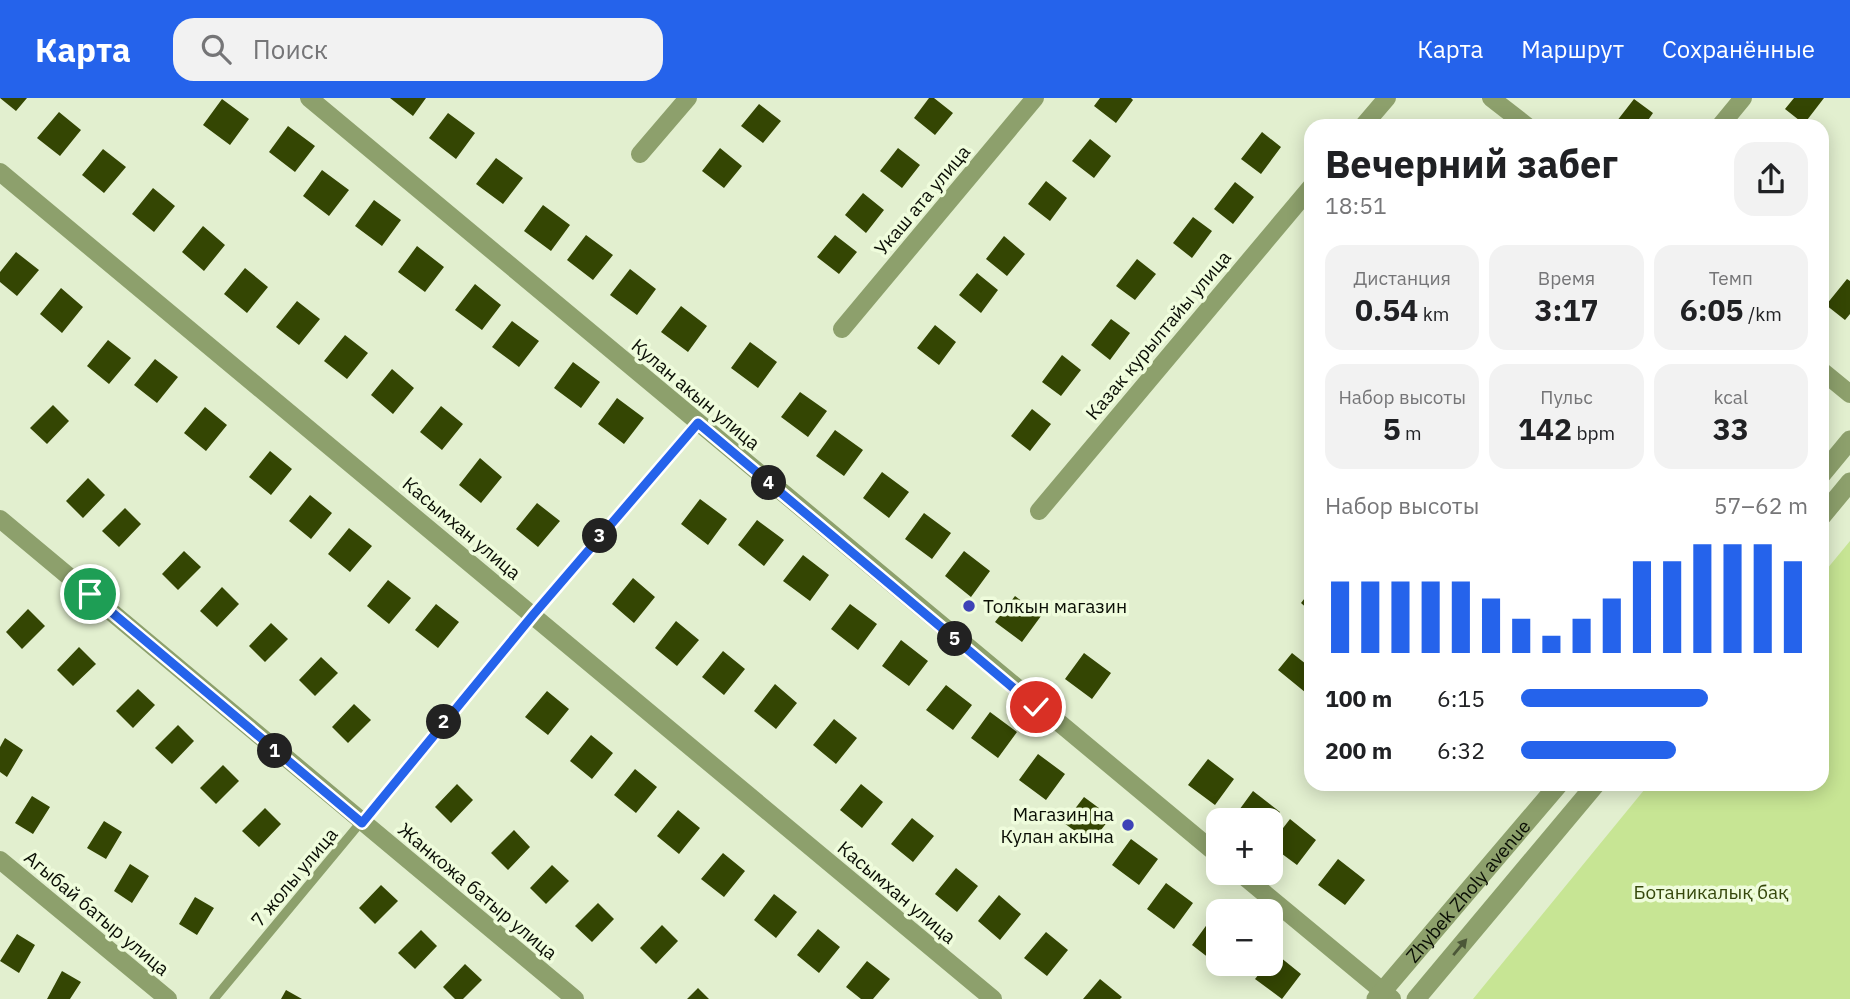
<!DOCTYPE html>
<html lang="ru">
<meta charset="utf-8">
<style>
:root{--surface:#fff;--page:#f2f2f2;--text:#202124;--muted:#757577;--accent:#2563eb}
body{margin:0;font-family:"IBM Plex Sans",sans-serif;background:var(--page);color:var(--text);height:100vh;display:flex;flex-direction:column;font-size:26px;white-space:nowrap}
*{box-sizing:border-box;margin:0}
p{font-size:23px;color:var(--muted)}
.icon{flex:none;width:38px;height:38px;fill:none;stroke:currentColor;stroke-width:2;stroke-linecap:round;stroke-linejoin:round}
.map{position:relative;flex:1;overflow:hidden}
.sheet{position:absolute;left:1304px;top:21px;width:525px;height:672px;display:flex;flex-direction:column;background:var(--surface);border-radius:21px;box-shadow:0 4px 18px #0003}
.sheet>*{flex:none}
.fabs{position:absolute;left:1206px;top:710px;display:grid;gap:14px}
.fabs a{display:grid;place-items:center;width:77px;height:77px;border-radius:14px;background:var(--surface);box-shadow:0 4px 18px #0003;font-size:35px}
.pin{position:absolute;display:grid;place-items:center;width:60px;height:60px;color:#fff;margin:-30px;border:4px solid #fff;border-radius:50%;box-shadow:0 2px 7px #0007}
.km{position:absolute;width:35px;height:35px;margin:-18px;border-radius:50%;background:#222;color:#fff;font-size:19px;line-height:35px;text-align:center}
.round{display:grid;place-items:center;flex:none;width:74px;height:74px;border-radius:21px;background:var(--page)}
.overview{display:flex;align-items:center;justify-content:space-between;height:119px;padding:0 21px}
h1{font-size:38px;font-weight:800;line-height:52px}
.metrics{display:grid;grid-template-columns:repeat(3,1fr);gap:10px;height:119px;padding:7px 21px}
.metrics div{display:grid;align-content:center;border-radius:18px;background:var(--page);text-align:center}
.metrics b{font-size:30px;font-weight:800}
.metrics small{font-size:19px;font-weight:400}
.metrics p{font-size:19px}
.chart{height:196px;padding:14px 21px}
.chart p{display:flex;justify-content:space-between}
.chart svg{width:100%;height:126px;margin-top:7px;stroke:var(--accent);stroke-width:6}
ul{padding:0 21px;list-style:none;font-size:23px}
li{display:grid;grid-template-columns:112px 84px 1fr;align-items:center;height:52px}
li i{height:18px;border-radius:9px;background:var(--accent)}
header{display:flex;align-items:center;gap:42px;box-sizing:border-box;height:98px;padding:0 35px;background:var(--accent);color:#fff}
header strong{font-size:33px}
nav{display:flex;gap:38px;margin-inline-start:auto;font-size:24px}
.search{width:490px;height:63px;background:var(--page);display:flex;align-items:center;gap:18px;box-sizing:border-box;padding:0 24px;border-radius:21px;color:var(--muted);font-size:26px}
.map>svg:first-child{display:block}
.garden{fill:#c7e594}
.building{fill:#344603}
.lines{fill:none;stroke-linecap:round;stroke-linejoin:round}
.service{stroke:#8da06c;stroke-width:9}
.minor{stroke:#8da06c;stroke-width:18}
.tertiary{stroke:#8da06c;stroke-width:19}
.oneway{fill:#4c5738}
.route-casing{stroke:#fff;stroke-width:14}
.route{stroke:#2563eb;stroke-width:9}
.poi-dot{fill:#3e43b7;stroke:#effcdc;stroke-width:2.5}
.labels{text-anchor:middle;stroke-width:7;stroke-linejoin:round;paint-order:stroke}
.street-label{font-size:19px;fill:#0a0e05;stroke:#effcdc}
.poi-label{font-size:19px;fill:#0a0e05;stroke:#effcdc;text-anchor:start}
.park-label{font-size:19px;fill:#36480c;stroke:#effcdc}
</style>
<header>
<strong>Карта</strong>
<div class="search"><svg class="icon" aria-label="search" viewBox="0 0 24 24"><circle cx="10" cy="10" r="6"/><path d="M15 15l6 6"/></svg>Поиск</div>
<nav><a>Карта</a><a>Маршрут</a><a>Сохранённые</a></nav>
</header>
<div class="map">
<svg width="1850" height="901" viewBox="0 0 1850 901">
<rect width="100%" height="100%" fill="#e2efcf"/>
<!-- garden -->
<path class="garden" d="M1850,443V901H1473L1649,686H1822V477Z"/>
<!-- building -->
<path class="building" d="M0,0H27L16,13Z
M390,0H426L413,18Z
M929,0H934L953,15L935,37L914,20Z
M1100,0H1131L1133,2L1116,25L1094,8Z
M1794,0H1824L1804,26L1785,11Z
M222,1L249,21L230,47L203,27Z
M1634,1L1653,15L1644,28H1613Z
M759,6L781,23L763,45L741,28Z
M59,14L81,32L60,58L37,40Z
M448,15L475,35L456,61L429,40Z
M288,28L315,48L295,74L269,54Z
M1262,34L1281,49L1261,76L1241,61Z
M1090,41L1111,58L1094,80L1072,63Z
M720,50L742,68L724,90L702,73Z
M898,50L920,67L902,90L880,73Z
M103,51L126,69L104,95L82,77Z
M496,60L523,80L503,106L476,86Z
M322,72L349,92L329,118L303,98Z
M1046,83L1067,100L1050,123L1028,106Z
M1235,84L1254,99L1233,126L1214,111Z
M153,90L175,108L154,134L132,116Z
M863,95L884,112L866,135L845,117Z
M374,102L401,122L382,148L355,128Z
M543,107L570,127L551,153L524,133Z
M1193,119L1212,133L1192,160L1173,145Z
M203,128L225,147L204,173L182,154Z
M586,137L613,157L593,182L567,162Z
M835,137L857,154L839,176L817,159Z
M1004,138L1025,156L1007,178L986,161Z
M417,148L444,169L425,194L398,174Z
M16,154L39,172L17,198L0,184V174Z
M1137,161L1156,176L1135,202L1116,188Z
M245,170L268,189L247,215L224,196Z
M630,171L656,191L637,217L610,197Z
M977,175L998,192L981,215L959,197Z
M1847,181L1850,183V216L1845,222L1826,207Z
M475,186L501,207L482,232L455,212Z
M61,190L83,209L62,235L40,216Z
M297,203L320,221L299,247L276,229Z
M681,208L707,228L688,254L661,234Z
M1111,221L1130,235L1110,262L1091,247Z
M512,223L539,243L519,269L492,249Z
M935,227L956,244L939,267L917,250Z
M345,237L368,255L347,281L324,263Z
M108,242L131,260L109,286L87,268Z
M750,244L777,264L758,290L731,270Z
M1062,257L1081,272L1061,298L1042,284Z
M155,261L178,279L157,305L134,287Z
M573,264L600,284L581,310L554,290Z
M392,271L414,290L393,316L371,297Z
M800,294L827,313L808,339L781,319Z
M617,300L644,320L624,346L598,326Z
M53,307L69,323L47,346L30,330Z
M441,308L463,326L442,352L420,334Z
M205,309L227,327L206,353L184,335Z
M1032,311L1051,326L1030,353L1011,338Z
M835,332L863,352L844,378L816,358Z
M270,353L292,371L271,397L249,379Z
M480,360L502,379L481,405L459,387Z
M882,374L909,394L889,420L863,400Z
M88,380L105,397L83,420L66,403Z
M310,397L332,415L311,441L289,423Z
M700,401L727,421L708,447L681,426Z
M537,405L560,423L538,449L516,431Z
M125,410L141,426L119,449L102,433Z
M924,415L951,435L932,461L905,441Z
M757,422L784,442L764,468L738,447Z
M349,430L372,448L350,474L328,456Z
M184,453L201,469L178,492L162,476Z
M964,453L990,473L971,499L945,478Z
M803,457L829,477L810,503L783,483Z
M633,480L655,499L634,525L612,506Z
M388,482L411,500L389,526L367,508Z
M222,489L239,506L217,529L200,513Z
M1311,492V514L1301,505Z
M1015,498L1041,518L1022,544L995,524Z
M436,506L459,524L438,550L415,532Z
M850,506L877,526L858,552L831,531Z
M28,511L45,528L22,551L6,534Z
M676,523L699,542L677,568L655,550Z
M271,525L288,541L265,564L249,548Z
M901,542L928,563L909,588L882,568Z
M79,549L96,566L73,588L57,572Z
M723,553L745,571L724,597L702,579Z
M1084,555L1111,575L1092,601L1065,581Z
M1292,555L1311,570V599L1278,572Z
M321,559L338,575L315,598L299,582Z
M775,586L797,605L776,631L754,613Z
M946,587L972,607L953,632L926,612Z
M138,591L155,607L133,630L116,613Z
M547,593L569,611L548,637L525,619Z
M354,606L371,622L348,645L332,629Z
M990,614L1017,634L998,660L971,640Z
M834,621L857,640L836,666L813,647Z
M178,627L194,643L172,666L155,650Z
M591,637L613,655L592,681L570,663Z
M5,640L23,652L7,679L0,674V649Z
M1038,656L1065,676L1046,702L1019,682Z
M1208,661L1234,681L1215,707L1188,687Z
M223,667L239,683L216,706L200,690Z
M635,671L657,689L636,715L614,697Z
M457,686L473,702L451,725L435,709Z
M861,686L883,704L862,730L840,712Z
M1253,693L1280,714L1270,726V723H1239L1234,719Z
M32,698L50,709L33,736L15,725Z
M1084,699L1111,719L1091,745L1064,725Z
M265,710L281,726L259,749L242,733Z
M678,712L700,730L679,756L657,738Z
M912,720L934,738L913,764L891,746Z
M1290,721L1316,742L1297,767L1270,747Z
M104,723L122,734L106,761L87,750Z
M514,732L530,749L508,772L491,755Z
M1131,741L1158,761L1139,787L1112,767Z
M723,755L745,773L724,799L701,781Z
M1338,761L1365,782L1345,807L1318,787Z
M130,766L149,778L132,805L114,793Z
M552,767L569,783L546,806L530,790Z
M956,770L978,788L957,814L935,796Z
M1166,785L1193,805L1174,831L1147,811Z
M381,787L398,803L375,826L359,810Z
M774,796L797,814L776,840L754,822Z
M999,797L1021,816L1000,842L978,823Z
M195,799L214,810L197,837L179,826Z
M598,805L614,821L592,844L575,828Z
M1211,821L1218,827V867L1192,847Z
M662,827L678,843L656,866L640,850Z
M818,831L840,849L819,875L797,857Z
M421,832L437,848L415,871L398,855Z
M1046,834L1068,852L1047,878L1024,860Z
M17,836L35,847L19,875L0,863Z
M1275,855L1301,876L1282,901L1255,881L1267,866H1270Z
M867,863L890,881L873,901H861L846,889Z
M465,866L482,882L463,901H455L443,889Z
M62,873L81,884L70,901H47Z
M1100,881L1122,899L1120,901H1083Z
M698,890L709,901H687Z
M286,892L302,901H281Z"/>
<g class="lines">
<!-- service -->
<path class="service" d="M214,901L533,517L698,325"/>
<!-- minor -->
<path class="minor" d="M309,0L1218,757
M1491,0L1527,28
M1363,28L1387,0
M1720,28L1743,0
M640,56L688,0
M0,74L993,901
M842,231L1035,0
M1822,273L1850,296
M1039,413L1311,89
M0,421L575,901
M0,762L168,901
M1240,775L1392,901"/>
<!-- tertiary -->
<g class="tertiary">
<path d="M1822,376L1850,342"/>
<path d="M1822,418L1850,384"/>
<path id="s1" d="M1376,901L1559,686"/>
<path d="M1416,901L1596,686"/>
</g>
</g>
<!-- one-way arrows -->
<defs><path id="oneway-solid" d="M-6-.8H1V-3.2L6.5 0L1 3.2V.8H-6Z" transform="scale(1.75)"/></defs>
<use class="oneway" href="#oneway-solid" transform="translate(1460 849) rotate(-50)"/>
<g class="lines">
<!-- route casing -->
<g class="route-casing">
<path id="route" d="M90,496L362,725L533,517L698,325L1036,609"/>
</g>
<!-- route -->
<use href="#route" class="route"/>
</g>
<!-- markers -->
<g class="poi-dot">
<circle cx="969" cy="508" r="7"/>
<circle cx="1128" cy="727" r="7"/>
</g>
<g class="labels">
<!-- street labels -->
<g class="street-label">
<text transform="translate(922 102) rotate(-50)" y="7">Укаш ата улица</text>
<text transform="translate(1158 237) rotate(-50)" y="7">Казак курылтайы улица</text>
<text transform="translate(696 296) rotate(40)" y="7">Кулан акын улица</text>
<text transform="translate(462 430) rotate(40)" y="7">Касымхан улица</text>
<text transform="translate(294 779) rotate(-50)" y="7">7 жолы улица</text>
<text transform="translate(478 793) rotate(40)" y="7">Жанкожа батыр улица</text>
<text dy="7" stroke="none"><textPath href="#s1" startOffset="142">Zhybek Zholy avenue</textPath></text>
<text transform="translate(897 794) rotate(40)" y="7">Касымхан улица</text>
<text transform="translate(97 815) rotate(40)" y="7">Агыбай батыр улица</text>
</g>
<!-- poi labels -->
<g class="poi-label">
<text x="983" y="515">Толкын магазин</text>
<text x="1114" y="723" text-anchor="end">Магазин на<tspan x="1114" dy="22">Кулан акына</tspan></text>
</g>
<!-- park labels -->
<g class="park-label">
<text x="1711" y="801">Ботаникалық бақ</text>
</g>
</g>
</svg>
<div class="fabs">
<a>+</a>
<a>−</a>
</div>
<div class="pin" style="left:90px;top:496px;background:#1e9e55"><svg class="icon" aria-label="arrive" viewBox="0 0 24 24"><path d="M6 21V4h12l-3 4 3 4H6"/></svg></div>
<div class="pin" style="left:1036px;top:609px;background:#d93025"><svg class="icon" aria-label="check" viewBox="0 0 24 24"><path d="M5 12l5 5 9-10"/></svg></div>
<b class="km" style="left:275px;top:653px">1</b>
<b class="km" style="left:444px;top:624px">2</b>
<b class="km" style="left:600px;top:438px">3</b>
<b class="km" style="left:769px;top:385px">4</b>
<b class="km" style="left:955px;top:541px">5</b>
<section class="sheet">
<div class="overview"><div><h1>Вечерний забег</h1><p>18:51</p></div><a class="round"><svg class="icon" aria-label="share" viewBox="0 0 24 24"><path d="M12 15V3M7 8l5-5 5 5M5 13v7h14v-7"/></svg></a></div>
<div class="metrics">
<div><p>Дистанция</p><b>0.54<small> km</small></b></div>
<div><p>Время</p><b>3:17</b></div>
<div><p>Темп</p><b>6:05<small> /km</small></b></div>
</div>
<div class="metrics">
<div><p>Набор высоты</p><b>5<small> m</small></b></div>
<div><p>Пульс</p><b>142<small> bpm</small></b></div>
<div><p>kcal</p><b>33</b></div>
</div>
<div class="chart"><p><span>Набор высоты</span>57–62 m</p>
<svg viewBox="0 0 160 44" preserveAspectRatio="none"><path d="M5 44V19M15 44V19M25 44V19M35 44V19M45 44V19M55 44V25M65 44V32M75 44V38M85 44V32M95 44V25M105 44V12M115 44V12M125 44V6M135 44V6M145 44V6M155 44V12"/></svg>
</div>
<ul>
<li><b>100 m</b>6:15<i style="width:65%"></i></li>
<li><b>200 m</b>6:32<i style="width:54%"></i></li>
</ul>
</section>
</div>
